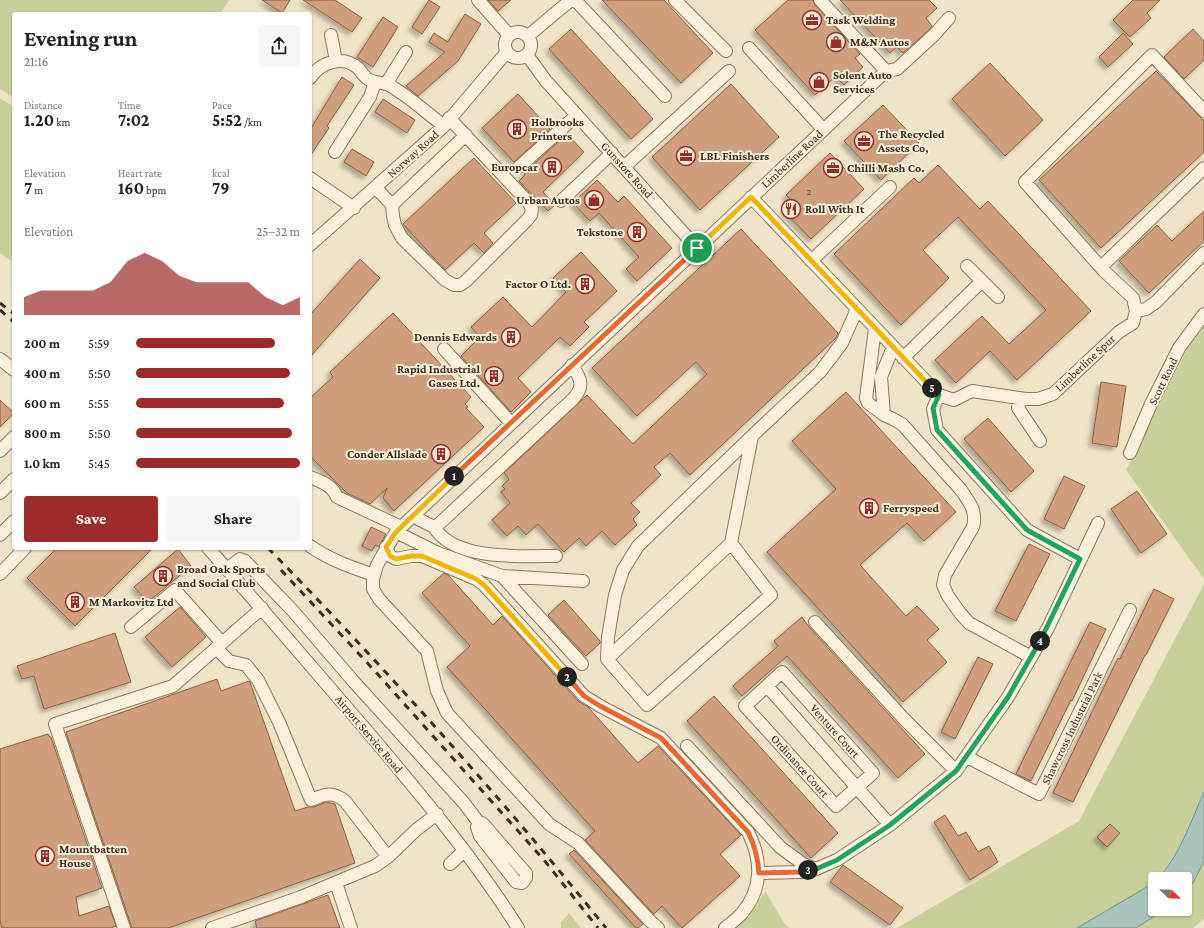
<!DOCTYPE html>
<meta charset="utf-8">
<style>
:root{--surface:#fff;--page:#f6f6f6;--text:#222;--muted:#767676;--accent:#9e2a2b}
body{margin:0;font-family:"Crimson Pro",serif;background:var(--page);color:var(--text);height:100vh;display:flex;flex-direction:column;font-size:15px;white-space:nowrap}
*{box-sizing:border-box;margin:0}
p{font-size:13px;color:var(--muted)}
.icon{flex:none;width:22px;height:22px;fill:none;stroke:currentColor;stroke-width:2;stroke-linecap:round;stroke-linejoin:round}
.map{position:relative;flex:1;overflow:hidden}
.drawer{position:absolute;left:12px;top:12px;width:300px;height:538px;display:flex;flex-direction:column;background:var(--surface);border-radius:4px;box-shadow:0 1px 3px #0004}
.drawer>*{flex:none}
.needle{width:26px;rotate:113deg}
.buttons{position:absolute;left:1148px;top:872px;display:grid;gap:8px}
.buttons a{display:grid;place-items:center;width:44px;height:44px;border-radius:4px;background:var(--surface);box-shadow:0 1px 3px #0004;font-size:20px}
.pin{position:absolute;display:grid;place-items:center;width:34px;height:34px;color:#fff;margin:-17px;border:2px solid #fff;border-radius:50%;box-shadow:0 1px 4px #0007}
.km{position:absolute;width:20px;height:20px;margin:-10px;border-radius:50%;background:#222;color:#fff;font-size:11px;line-height:20px;text-align:center}
.round{display:grid;place-items:center;flex:none;width:42px;height:42px;border-radius:4px;background:var(--page)}
.head{display:flex;align-items:center;justify-content:space-between;height:68px;padding:0 12px}
h1{font-size:22px;font-weight:700;line-height:30px}
.metrics{display:grid;grid-template-columns:repeat(3,1fr);gap:6px;height:68px;padding:4px 12px}
.metrics div{display:grid;align-content:center}
.metrics b{font-size:17px;font-weight:700}
.metrics small{font-size:11px;font-weight:400}
.metrics p{font-size:11px}
.chart{height:112px;padding:8px 12px}
.chart p{display:flex;justify-content:space-between}
.chart svg{width:100%;height:72px;margin-top:4px;fill:var(--accent);opacity:.7}
.action{display:flex;gap:8px;margin-top:auto;padding:8px 12px}
.action a{flex:1;height:46px;border-radius:4px;background:var(--accent);color:#fff;font-size:16px;font-weight:700;line-height:46px;text-align:center}
.action a+a{background:var(--page);color:var(--text)}
ul{padding:0 12px;list-style:none;font-size:13px}
li{display:grid;grid-template-columns:64px 48px 1fr;align-items:center;height:30px}
li i{height:10px;border-radius:5px;background:var(--accent)}
.map>svg:first-child{display:block}
.green{fill:#c9cf9b}
.water{fill:#a9c4bc;stroke:#6f938a}
.building{fill:#cf9f7d;stroke:#8d5f41;filter:url(#shadow)}
.lines{fill:none;stroke-linecap:round;stroke-linejoin:round}
.minor-casing{stroke:#8d765c;stroke-width:14}
.minor{stroke:#faf1dc;stroke-width:12}
.rail{stroke:#3d2e20;stroke-width:3;stroke-dasharray:7 7;stroke-linecap:butt}
.split-1-casing{stroke:#fff;stroke-width:8}
.split-2-casing{stroke:#fff;stroke-width:8}
.split-3-casing{stroke:#fff;stroke-width:8}
.split-4-casing{stroke:#fff;stroke-width:8}
.split-5-casing{stroke:#fff;stroke-width:8}
.split-6-casing{stroke:#fff;stroke-width:8}
.split-1{stroke:#f0652b;stroke-width:5}
.split-2{stroke:#f5b400;stroke-width:5}
.split-3{stroke:#f0652b;stroke-width:5}
.split-4{stroke:#22a559;stroke-width:5}
.split-5{stroke:#22a559;stroke-width:5}
.split-6{stroke:#f5b400;stroke-width:5}
.labels{text-anchor:middle;stroke-width:4;stroke-linejoin:round;paint-order:stroke}
.number-label{font-size:10px;fill:#624a37}
.poi-label{font-size:12px;font-weight:bold;fill:#3d2e20;stroke:#f7eed8;text-anchor:start}
.street-label{font-size:12px;fill:#3d2e20;stroke:#f7eed8}
</style>
<div class="map">
<svg width="1204" height="928" viewBox="0 0 1204 928">
<defs>
<filter id="shadow"><feDropShadow dx="-3.5" dy="3.5" stdDeviation="2" flood-color="#0004"/></filter>
</defs>
<rect width="100%" height="100%" fill="#f0e4c8"/>
<!-- green -->
<path class="green" d="M0,0H229L220,14H14V98L0,89Z
M0,98L14,107V263L0,253Z
M1204,325V579L1126,470L1187,349Z
M1204,584V792L1180,846L1168,865L1158,877L1145,888L1077,928H897L1079,821Z
M1204,861V919L1193,928H1136L1166,909H1185V894L1194,881Z
M765,891L785,924L790,928H732C744,917 757,906 765,891Z
M569,913L581,928H561V922Z"/>
<!-- water -->
<path class="water" d="M1204,792V861L1194,881L1185,894V879H1156C1178,861 1192,818 1204,792Z
M1155,880V909H1166L1136,928H1077L1145,888Z"/>
<!-- building -->
<path class="building" d="M262,0H290L282,13Z
M303,0H335L362,18L352,32Z
M429,0L440,7L422,34L412,27Z
M488,0H511L498,11Z
M602,0H664L713,53L681,83Z
M788,0H813L815,5L860,54L855,58L863,67L844,85L836,76L815,95L755,30Z
M840,0H929L937,8L926,18L932,26L930,29L903,53L897,47L890,53Z
M1133,0H1160L1147,13L1151,18L1130,37L1113,20Z
M465,14L481,24L458,61L418,96L406,86L445,52L429,42L434,33L448,42Z
M383,17L398,27L373,67L357,57Z
M571,29L653,119L631,139L549,49Z
M1193,29L1204,41V60L1184,79L1164,57Z
M1123,33L1133,44L1108,67L1099,57Z
M990,63L1043,120L1005,156L952,99Z
M1156,71L1204,121V152L1101,248L1039,180Z
M342,77L354,85L327,126L329,128L310,156V130Z
M731,84L779,137L700,210L652,157Z
M518,94L550,129L514,162L482,128Z
M383,99L415,120L407,133L375,112Z
M883,105L919,143L881,180L844,141Z
M567,134L584,152L543,192L555,205L548,211L519,181L525,175L524,173Z
M352,149L374,162L366,176L344,162Z
M830,153L864,189L811,239L784,211L790,199L786,195Z
M474,158L516,203L484,233L493,243L484,253L474,243L445,270L403,224Z
M938,165L980,209L988,201L1091,311L1017,380L990,351L956,383L935,360L982,316L1009,344L1046,310L958,217L923,250L949,278L901,325L834,254L914,178L919,183Z
M597,180L618,202L624,196L672,248L637,281L626,269L639,257L599,213L590,221L573,203Z
M1204,211V241L1149,293L1119,261L1157,225L1172,241Z
M741,229L838,333L836,338L690,475L670,453L654,467L661,475L631,503L640,512L633,519L637,525L615,545L602,531L586,546L579,538L564,552L538,524L526,535L518,526L507,536L492,520L510,503L501,492L505,489L502,486L509,479L504,473L587,395L633,444L707,374L696,362L637,416L592,368Z
M581,252L617,291L584,322L589,327L570,346L560,337L518,378L531,392L511,412L461,356L480,337L471,327L503,297L532,327L566,292L553,278Z
M360,259L380,278L310,357V315Z
M393,313L471,397L465,404L468,407L466,408L484,427L394,511L383,498L387,488L370,504L347,493L310,456V398L333,377L330,372Z
M1101,382L1126,386L1117,447L1092,443Z
M846,392L956,512L924,541L907,523L860,565L906,616L917,606L939,629L927,640L947,662L903,702L767,552L836,489L792,441Z
M0,400L14,413L0,427Z
M988,418L1034,471L1011,492L964,439Z
M1064,476L1085,486L1064,529L1044,519Z
M1137,491L1167,534L1141,553L1111,509Z
M371,527L386,534L379,547L375,545L372,551L362,546Z
M1029,544L1050,554L1016,621L995,611Z
M57,548H153L75,626L27,578Z
M178,549L191,566L148,602L134,587Z
M444,573L448,575L493,625L502,616L578,701L588,707L638,763L658,746L741,835L720,854L740,876L682,928L662,906L654,914L585,840L595,831L447,667L470,646L422,593Z
M1154,589L1174,599L1146,655H1145L1073,802L1053,793L1118,658L1120,659Z
M564,600L600,641V643L586,656L548,615Z
M180,607L206,637L172,667L145,637Z
M802,617L809,627L925,754L898,778L787,656L742,696L733,686L778,646L774,641Z
M1090,622L1106,629L1072,701L1071,700L1031,781L1016,774Z
M115,633L131,682L44,709L34,676L22,679L17,666Z
M978,657L993,664L955,739L941,732Z
M217,679L221,691L249,681L250,682L295,811L308,807H314L326,802L335,804L355,863L168,928H132L66,732Z
M714,696L838,833L811,858L687,721Z
M48,734L50,737H51L102,888L76,897L79,916L109,906L116,926L111,928H2L0,921V749Z
M945,815L958,836L966,832L978,852L989,846L998,862L970,880L934,822Z
M1110,824L1120,833L1107,847L1097,837Z
M574,850L643,924L638,928H636L569,854Z
M843,865L903,908L890,925L830,882Z
M328,895L340,928H257L255,921Z"/>
<g class="lines">
<!-- minor casing -->
<g class="minor-casing">
<path id="minor" d="M478,0L509,35
M575,0L665,96
M675,0L726,51
M820,0L886,71
M505 45a13 13 0 1 1 26 0a13 13 0 1 1-26 0Z
M331,35L336,61
M528,36L571,0
M749,48L823,129
M527,55L546,81L697,248
M886,71L897,69L935,34L949,18
M310,78C320,63 342,54 358,68C361,71 364,77 368,79C374,83 380,82 386,84C390,85 394,88 397,90C413,100 428,114 444,126
M386,84L406,52
M335,152L370,97L375,82
M519,167L577,115
M624,167L729,71
M310,178L354,208
M376,188L392,205L466,135
M751,197L939,395L954,400L972,391L1026,399H1038L1053,394L1119,332L1133,323L1136,311L1133,298L1104,271L1025,182L1152,55L1204,111
M561,201L612,153
M392,205L393,216L395,225L402,238L445,280L454,285H460L466,281L527,220L531,215L532,209L529,203L449,118
M310,245L444,126L506,53
M811,261L890,187
M967,266L998,297
M1101,267L1204,168
M1136,311L1146,309L1156,302L1204,253
M875,329L866,398L868,403L884,415L881,377L893,347
M444,349L511,423
M903,358L982,281
M0,359L14,370
M939,395L933,409L937,430L1027,530L1080,559
M1020,398L1018,408L1040,441
M884,415L893,419L902,424L961,490C970,503 977,511 973,527L945,575L943,585L948,596L960,613L969,623L1031,657
M0,451L14,437
M1130,453L1151,404L1179,348L1204,314
M310,477C322,482 332,485 337,497L401,527
M0,493L14,479
M414,515L420,520L434,527L439,524L573,399C585,386 581,379 572,365
M434,527C454,561 521,556 556,556
M396,532L438,553L502,576L583,581
M0,535L14,521
M731,543L771,595L647,705L607,659L731,543L752,436L820,372L842,343L857,309
M310,546C330,560 351,567 374,575
M386,547L390,556L396,559L411,556H422L476,579L484,585L584,696L600,706L661,738L748,832C762,859 763,889 742,913C737,919 731,923 725,928
M208,548C262,608 314,670 367,731C420,794 474,858 518,928
M227,569L240,559L245,561L293,611L354,682L464,803L479,823H482L485,826L523,870L526,873V878L522,883L516,882L480,836L477,827L479,823
M0,574L25,548
M502,576L582,664
M815,622L904,719L956,771
M131,627L175,590L222,643
M216,648L229,661L246,665L258,680L279,722L311,800C325,794 332,791 345,801L388,857
M607,659L608,637L615,595L623,570L638,546L752,436
M782,672L873,773L836,806L745,706Z
M767,686L890,825
M687,746L780,847L803,864L816,869
M967,757L1039,794L1130,610
M450,864L464,851
M759,873L800,872L816,869L837,860L890,825L956,771L1008,697L1048,628L1098,523
M336,883L351,928
M124,928L55,724L173,686L262,608
M212,928L301,897L375,866L388,857L416,830L437,814
M658,928L649,920L578,843L549,824L447,713L437,691L427,651L379,599L373,589V579L377,565L396,532L886,71"/>
</g>
<!-- minor -->
<use href="#minor" class="minor"/>
<!-- rail -->
<path class="rail" d="M0,303L14,314
M0,310L14,322
M268,548C386,669 500,796 606,928
M281,570L373,669L544,860L598,928"/>
</g>
<g class="lines">
<!-- split-1 casing -->
<g class="split-1-casing">
<path id="split-1" d="M454,476L697,248"/>
</g>
<!-- split-2 casing -->
<g class="split-2-casing">
<path id="split-2" d="M454,476L396,532L386,547L390,556L396,559L411,556H422L476,579L484,585L567,677"/>
</g>
<!-- split-3 casing -->
<g class="split-3-casing">
<path id="split-3" d="M567,677L584,696L600,706L661,738L748,832C755,846 758,858 759,873L800,872L808,870"/>
</g>
<!-- split-4 casing -->
<g class="split-4-casing">
<path id="split-4" d="M808,870L816,869L837,860L890,825L956,771L1008,697L1040,641"/>
</g>
<!-- split-5 casing -->
<g class="split-5-casing">
<path id="split-5" d="M932,388L939,395L933,408L937,430L1027,530L1080,559L1040,641"/>
</g>
<!-- split-6 casing -->
<g class="split-6-casing">
<path id="split-6" d="M697,248L751,197L932,388"/>
</g>
<!-- split-1 -->
<use href="#split-1" class="split-1"/>
<!-- split-2 -->
<use href="#split-2" class="split-2"/>
<!-- split-3 -->
<use href="#split-3" class="split-3"/>
<!-- split-4 -->
<use href="#split-4" class="split-4"/>
<!-- split-5 -->
<use href="#split-5" class="split-5"/>
<!-- split-6 -->
<use href="#split-6" class="split-6"/>
</g>
<!-- icons -->
<defs>
<g id="office-ring" transform="scale(1)"><circle r="9.5" fill="#f7eed8" stroke="#9e2a2b" stroke-width="1.5"/><path d="M-6-3h4V-5.5h4V-3h4V5H-6ZM-1-4.5V-3h2v-1.5ZM-6 0V1H6V0Z" fill="#9e2a2b"/></g>
<g id="shop-ring" transform="scale(1)"><circle r="9.5" fill="#f7eed8" stroke="#9e2a2b" stroke-width="1.5"/><path d="M-5-2.5h2.3a2.7 3.5 0 0 1 5.4 0H5L5.5 6h-11ZM-1.5-2.5h3a1.5 2.3 0 0 0-3 0Z" fill="#9e2a2b"/></g>
<g id="building-ring" transform="scale(1)"><circle r="9.5" fill="#f7eed8" stroke="#9e2a2b" stroke-width="1.5"/><path d="M-4-6H4V6H1V3H-1V6H-4ZM-2.5-4.3h1.7v1.8h-1.7ZM.8-4.3h1.7v1.8H.8ZM-2.5-1h1.7V.8h-1.7ZM.8-1h1.7V.8H.8Z" fill="#9e2a2b"/></g>
<g id="restaurant-ring" transform="scale(1)"><circle r="9.5" fill="#f7eed8" stroke="#9e2a2b" stroke-width="1.5"/><path d="M-5-6h1v4h1v-4h1v4h1v-4h1v5L-1.5 .5V6h-2V.5L-5-1ZM5-6V6H3V1.5H1.5Q1.5-4 5-6Z" fill="#9e2a2b"/></g>
</defs>
<g fill-rule="evenodd">
<use href="#office-ring" x="812" y="20"/>
<use href="#shop-ring" x="836" y="42"/>
<use href="#shop-ring" x="819" y="82"/>
<use href="#building-ring" x="517" y="129"/>
<use href="#office-ring" x="864" y="141"/>
<use href="#office-ring" x="686" y="156"/>
<use href="#building-ring" x="552" y="167"/>
<use href="#office-ring" x="833" y="168"/>
<use href="#shop-ring" x="594" y="200"/>
<use href="#restaurant-ring" x="791" y="209"/>
<use href="#building-ring" x="637" y="232"/>
<use href="#building-ring" x="585" y="284"/>
<use href="#building-ring" x="511" y="337"/>
<use href="#building-ring" x="494" y="376"/>
<use href="#building-ring" x="441" y="454"/>
<use href="#building-ring" x="869" y="508"/>
<use href="#building-ring" x="163" y="576"/>
<use href="#building-ring" x="75" y="602"/>
<use href="#building-ring" x="45" y="856"/>
</g>
<g class="labels">
<!-- number labels -->
<g class="number-label">
<text x="809" y="195">2</text>
</g>
<!-- poi labels -->
<g class="poi-label">
<text x="826" y="24">Task Welding</text>
<text x="850" y="46">M&amp;N Autos</text>
<text x="833" y="79">Solent Auto<tspan x="833" dy="14">Services</tspan></text>
<text x="531" y="126">Holbrooks<tspan x="531" dy="14">Printers</tspan></text>
<text x="878" y="138">The Recycled<tspan x="878" dy="14">Assets Co,</tspan></text>
<text x="700" y="160">LBL Finishers</text>
<text x="538" y="171" text-anchor="end">Europcar</text>
<text x="847" y="172">Chilli Mash Co.</text>
<text x="580" y="204" text-anchor="end">Urban Autos</text>
<text x="805" y="213">Roll With It</text>
<text x="623" y="236" text-anchor="end">Tekstone</text>
<text x="571" y="288" text-anchor="end">Factor O Ltd.</text>
<text x="497" y="341" text-anchor="end">Dennis Edwards</text>
<text x="480" y="373" text-anchor="end">Rapid Industrial<tspan x="480" dy="14">Gases Ltd.</tspan></text>
<text x="427" y="458" text-anchor="end">Conder Allslade</text>
<text x="883" y="512">Ferryspeed</text>
<text x="177" y="573">Broad Oak Sports<tspan x="177" dy="14">and Social Club</tspan></text>
<text x="89" y="606">M Markovitz Ltd</text>
<text x="59" y="853">Mountbatten<tspan x="59" dy="14">House</tspan></text>
</g>
<!-- street labels -->
<g class="street-label">
<text transform="translate(413 154) rotate(-42)" y="4">Norway Road</text>
<text transform="translate(792 159) rotate(-43)" y="4">Limberline Road</text>
<text transform="translate(627 170) rotate(48)" y="4">Gunstore Road</text>
<text transform="translate(1085 363) rotate(-43)" y="4">Limberline Spur</text>
<text transform="translate(1163 381) rotate(-64)" y="4">Scott Road</text>
<text transform="translate(1072 728) rotate(-64)" y="4">Shawcross Industrial Park</text>
<text transform="translate(835 731) rotate(48)" y="4">Venture Court</text>
<text transform="translate(369 734) rotate(50)" y="4">Airport Service Road</text>
<text transform="translate(800 766) rotate(48)" y="4">Ordinance Court</text>
</g>
</g>
</svg>
<div class="buttons">
<a><svg class="needle" viewBox="-14 -14 28 28"><path d="M0-13l5 13h-10z" fill="#e53935"/><path d="M0 13l5-13h-10z" fill="#767676"/></svg></a>
</div>
<div class="pin" style="left:697px;top:248px;background:#1e9e55"><svg class="icon" aria-label="arrive" viewBox="0 0 24 24"><path d="M6 21V4h12l-3 4 3 4H6"/></svg></div>
<b class="km" style="left:454px;top:476px">1</b>
<b class="km" style="left:567px;top:677px">2</b>
<b class="km" style="left:808px;top:870px">3</b>
<b class="km" style="left:1040px;top:641px">4</b>
<b class="km" style="left:932px;top:388px">5</b>
<section class="drawer">
<div class="head"><div><h1>Evening run</h1><p>21:16</p></div><a class="round"><svg class="icon" aria-label="share" viewBox="0 0 24 24"><path d="M12 15V3M7 8l5-5 5 5M5 13v7h14v-7"/></svg></a></div>
<div class="metrics">
<div><p>Distance</p><b>1.20<small> km</small></b></div>
<div><p>Time</p><b>7:02</b></div>
<div><p>Pace</p><b>5:52<small> /km</small></b></div>
</div>
<div class="metrics">
<div><p>Elevation</p><b>7<small> m</small></b></div>
<div><p>Heart rate</p><b>160<small> bpm</small></b></div>
<div><p>kcal</p><b>79</b></div>
</div>
<div class="chart"><p><span>Elevation</span>25–32 m</p>
<svg viewBox="0 0 160 44" preserveAspectRatio="none"><path d="M0 44V33L10 29L20 29L30 29L40 29L50 24L60 11L70 6L80 11L90 20L100 24L110 24L120 24L130 24L140 33L150 38L160 33V44z"/></svg>
</div>
<ul>
<li><b>200 m</b>5:59<i style="width:85%"></i></li>
<li><b>400 m</b>5:50<i style="width:94%"></i></li>
<li><b>600 m</b>5:55<i style="width:90%"></i></li>
<li><b>800 m</b>5:50<i style="width:95%"></i></li>
<li><b>1.0 km</b>5:45<i style="width:100%"></i></li>
</ul>
<div class="action"><a>Save</a><a>Share</a></div>
</section>
</div>
